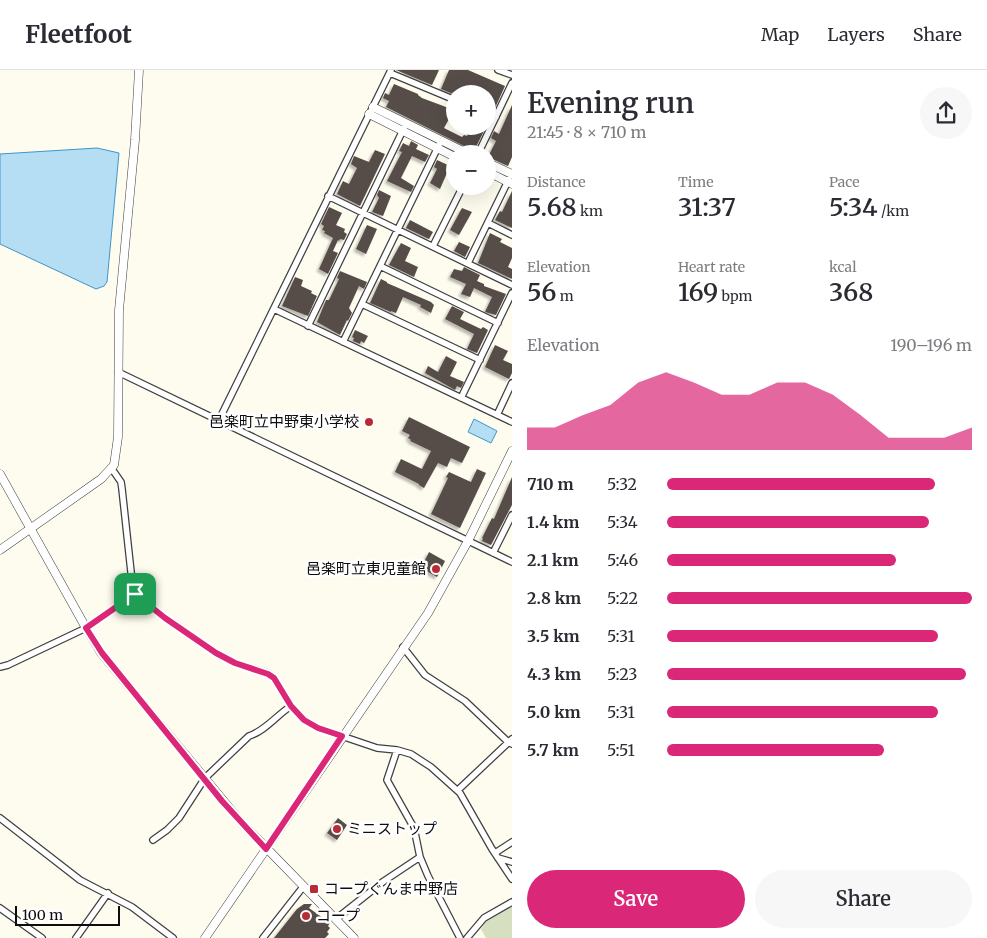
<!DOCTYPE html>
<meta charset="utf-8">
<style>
:root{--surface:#fff;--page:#f7f7f7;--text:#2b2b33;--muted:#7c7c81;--line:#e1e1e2;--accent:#db2777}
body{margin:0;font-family:Merriweather,"Noto Sans JP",serif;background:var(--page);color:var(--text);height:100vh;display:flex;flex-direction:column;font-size:19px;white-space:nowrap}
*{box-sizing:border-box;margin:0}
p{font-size:16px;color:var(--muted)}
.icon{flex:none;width:28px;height:28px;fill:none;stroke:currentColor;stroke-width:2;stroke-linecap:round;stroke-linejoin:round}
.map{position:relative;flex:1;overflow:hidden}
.panel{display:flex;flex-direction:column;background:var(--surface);width:475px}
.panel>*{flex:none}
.tools{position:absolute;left:446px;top:15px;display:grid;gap:10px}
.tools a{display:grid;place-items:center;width:50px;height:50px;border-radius:50%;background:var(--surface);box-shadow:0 5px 20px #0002;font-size:25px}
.scale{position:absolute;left:15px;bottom:12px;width:105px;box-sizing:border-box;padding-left:5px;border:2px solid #0d0d0d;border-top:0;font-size:14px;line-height:18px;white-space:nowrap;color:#0d0d0d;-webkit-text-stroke:4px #fff;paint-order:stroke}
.pin{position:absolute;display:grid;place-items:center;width:42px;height:42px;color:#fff;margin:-21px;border-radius:10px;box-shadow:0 2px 8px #0006}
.round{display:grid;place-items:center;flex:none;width:52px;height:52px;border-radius:26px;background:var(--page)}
.summary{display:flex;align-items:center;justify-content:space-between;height:85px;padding:0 15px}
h1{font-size:28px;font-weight:600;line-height:38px}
.stats{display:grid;grid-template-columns:repeat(3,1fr);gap:8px;height:85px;padding:5px 15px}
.stats div{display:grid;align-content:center}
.stats b{font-size:25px;font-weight:600}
.stats small{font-size:14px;font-weight:400}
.stats p{font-size:14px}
.chart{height:140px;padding:10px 15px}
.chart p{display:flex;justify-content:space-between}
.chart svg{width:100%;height:90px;margin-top:5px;fill:var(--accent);opacity:.7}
.cta{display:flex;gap:10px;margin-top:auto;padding:10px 15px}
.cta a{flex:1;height:58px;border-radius:30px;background:var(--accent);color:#fff;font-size:20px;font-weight:600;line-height:58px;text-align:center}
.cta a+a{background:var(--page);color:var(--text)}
ul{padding:0 15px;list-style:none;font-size:16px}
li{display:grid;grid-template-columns:80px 60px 1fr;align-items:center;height:38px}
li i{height:12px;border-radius:6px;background:var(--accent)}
header{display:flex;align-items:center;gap:30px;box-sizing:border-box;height:70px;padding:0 25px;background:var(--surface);border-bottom:1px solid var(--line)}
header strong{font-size:24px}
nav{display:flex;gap:28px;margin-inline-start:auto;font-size:18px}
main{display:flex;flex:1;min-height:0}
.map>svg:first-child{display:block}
.cemetery{fill:#d6dfc0}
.water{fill:#b5def4;stroke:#3f96c8}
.building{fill:#564e4a;filter:url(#shadow)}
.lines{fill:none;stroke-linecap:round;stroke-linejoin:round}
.minor-casing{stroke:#404040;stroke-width:8}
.tertiary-casing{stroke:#404040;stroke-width:9}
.minor{stroke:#fff;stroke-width:5.5}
.tertiary{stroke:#fff;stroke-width:8}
.route-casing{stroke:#fff;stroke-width:10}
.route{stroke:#db2777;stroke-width:6}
.poi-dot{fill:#b82b36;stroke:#fff;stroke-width:2}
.labels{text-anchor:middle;stroke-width:5;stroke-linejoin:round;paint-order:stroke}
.poi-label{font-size:15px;fill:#0d0d0d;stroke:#fff;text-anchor:start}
</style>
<header>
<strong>Fleetfoot</strong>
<nav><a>Map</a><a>Layers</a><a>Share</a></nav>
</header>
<main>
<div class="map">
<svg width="512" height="868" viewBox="0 0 512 868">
<defs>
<filter id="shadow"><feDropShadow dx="-2.5" dy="2.5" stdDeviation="1" flood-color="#0004"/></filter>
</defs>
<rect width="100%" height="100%" fill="#fefbef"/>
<!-- cemetery -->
<path class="cemetery" d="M512,835V868H486L481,859L487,850Z"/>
<!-- water -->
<path class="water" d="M97,78L119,83L107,212L104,216L96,219L0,174V84Z
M474,349L497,361L491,373L468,362Z"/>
<!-- building -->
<path class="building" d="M396,0H439L432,15Z
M449,0H468L505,16L495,38L488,35V24H453L441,19Z
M394,14L418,24V25L422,28L454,40L444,58L462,67L464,65L467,66L472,56L486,57L474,81L386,37L389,31L383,28L385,23L389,25Z
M512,35V87L508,96L488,87L496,71L491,68L494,61L499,64Z
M411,71L418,75L416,79L429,85L425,92L412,86L401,108L414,116L411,122L387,111L402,82L399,81L403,73L409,76Z
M375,80L385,84L360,136L337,124L343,111L349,114L357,98L351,94L354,86L369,92Z
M437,90L450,96L440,119L430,113L437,99L434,97Z
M379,120L391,126L383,146L372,142L379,128L377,125Z
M512,121V158L495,150L500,141L502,142Z
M329,137L342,143L336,155L345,159L344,162L347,164L344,170L340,169L339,171L338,170L333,181L338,183L328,204L319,199L333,168L324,163L325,161L322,160L324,156L321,154Z
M462,138L472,142L459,165L450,160Z
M410,150L433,162L429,169L406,158Z
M367,155L377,159L366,184L356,179Z
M490,163L502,169L500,172L512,178V188L508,197L512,199V209L478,193Z
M459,172L470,177L465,187L454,181Z
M401,173L411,178L405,191L418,197L414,207L389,195Z
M464,197L480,205L477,211L484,214V216L506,224L496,245L485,242L492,227L474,218L470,227L461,224L466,214L450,207L454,199L462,201Z
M340,201L367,212L364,219L359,216L349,238L352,243L348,251L347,250L340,265L317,252L326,230H329L339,209L337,208Z
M295,207L303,210L301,216L312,221L311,223L317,226L308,246L282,236Z
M381,209L387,212V213L431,232L434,235L431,243L420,237L421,235L403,227L396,243L391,241V242L370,233Z
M452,236L464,242L460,249L481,259L483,257L488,260L477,283L467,279L474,264L445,249Z
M355,260L368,266L364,273L361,271L360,274L353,271L354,268L352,267Z
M495,275L508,281L503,290L512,294V303L509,309L485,297Z
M446,286L457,292L450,306L464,312L461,318L457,316L455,320L425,303L428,296L438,302Z
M409,347L470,377L462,393L451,388L447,397L438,393L424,418L419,415V414L395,402L401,389L422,399L431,381L410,371L411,370L408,368L410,365L402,361Z
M477,399L486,403L460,458L431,444L448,408L446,407L449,402L471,412Z
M512,407V435L491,475L482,471L483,468H482L492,448L494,449Z
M429,482L445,491L437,507L421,498Z
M338,748L347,755L337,770L327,763Z
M304,834H312L309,838L330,853L328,856L330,858L327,862L329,864L325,868H274L297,839Z"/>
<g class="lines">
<!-- minor casing -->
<g class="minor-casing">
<path id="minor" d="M498,0L512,5
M390,3L455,30
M488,43L496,47
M478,84L512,13
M328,126L512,215
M488,153L512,165
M433,176L463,116
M468,193L509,109
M380,196L498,253
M362,234L480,290
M274,239L512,352
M308,256L404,58
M343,272L439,75
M118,302L512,492
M461,328L512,223
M497,345L512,313
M219,350L391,0
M112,399L121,412L122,419L132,511L135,524L165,548L216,583L235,593L268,603L274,608L291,636L304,650L318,658L377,678L397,680L411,684L431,697L460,723L492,779L512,809
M493,483L512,445
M403,577L425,605L465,631L506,670L512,674
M0,597L8,595L86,558L135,524
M397,680L387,710L414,758L420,787L428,806L460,868
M458,720L512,669
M0,748L80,810L132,837L173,868
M153,770L167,760L179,748L205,708L249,666C265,661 277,645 291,636
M495,783L512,772
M498,788L512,792
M0,838L42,868
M336,849L384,811L420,787
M76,868L108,823
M263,868L303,817
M467,868L484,848L512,832"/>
</g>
<!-- tertiary casing -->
<g class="tertiary-casing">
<path id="tertiary" d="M373,37L469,84
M369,44L455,87
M488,93L512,104
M488,102L512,114
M0,404L86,558L101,583L242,753L354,868
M0,480L101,409L114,395L118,367L119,240L135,70L139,0
M205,868L428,543L468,471L512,381"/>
</g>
<!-- minor -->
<use href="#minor" class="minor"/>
<!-- tertiary -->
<use href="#tertiary" class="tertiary"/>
</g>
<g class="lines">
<!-- route casing -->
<g class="route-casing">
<path id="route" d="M135,524L165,548L216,583L235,593L268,604L274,608L291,636L304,650L318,658L342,666L266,779L222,731L102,583L86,558Z"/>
</g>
<!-- route -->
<use href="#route" class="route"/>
</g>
<!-- markers -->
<g class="poi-dot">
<circle cx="369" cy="352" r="5"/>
<circle cx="436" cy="499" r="5"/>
<circle cx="337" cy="759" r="5"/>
<rect x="309" y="814" width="10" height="10" rx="2.5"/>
<circle cx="306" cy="846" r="5"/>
</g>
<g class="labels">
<!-- poi labels -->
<g class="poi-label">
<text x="359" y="357" text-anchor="end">邑楽町立中野東小学校</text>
<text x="426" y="504" text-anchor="end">邑楽町立東児童館</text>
<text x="347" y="764">ミニストップ</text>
<text x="324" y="824">コープぐんま中野店</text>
<text x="316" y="851">コープ</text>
</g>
</g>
</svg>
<div class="tools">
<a>+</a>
<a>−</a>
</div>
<div class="scale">100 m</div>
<div class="pin" style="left:135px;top:524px;background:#1e9e55"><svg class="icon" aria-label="arrive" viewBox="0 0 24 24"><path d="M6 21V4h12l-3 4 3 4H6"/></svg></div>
</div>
<section class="panel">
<div class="summary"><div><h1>Evening run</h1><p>21:45 · 8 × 710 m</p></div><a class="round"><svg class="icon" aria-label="share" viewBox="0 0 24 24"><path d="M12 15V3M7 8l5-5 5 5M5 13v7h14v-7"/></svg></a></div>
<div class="stats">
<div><p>Distance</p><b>5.68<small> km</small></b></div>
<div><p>Time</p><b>31:37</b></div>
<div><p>Pace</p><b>5:34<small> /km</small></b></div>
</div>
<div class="stats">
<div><p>Elevation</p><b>56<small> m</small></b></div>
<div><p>Heart rate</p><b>169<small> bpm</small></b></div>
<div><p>kcal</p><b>368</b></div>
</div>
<div class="chart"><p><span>Elevation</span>190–196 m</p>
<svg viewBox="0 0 160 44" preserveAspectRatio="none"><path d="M0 44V33L10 33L20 27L30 22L40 11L50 6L60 11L70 17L80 17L90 11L100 11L110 17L120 27L130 38L140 38L150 38L160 33V44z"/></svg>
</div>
<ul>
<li><b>710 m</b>5:32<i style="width:88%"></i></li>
<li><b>1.4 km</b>5:34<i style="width:86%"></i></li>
<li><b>2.1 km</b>5:46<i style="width:75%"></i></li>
<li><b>2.8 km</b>5:22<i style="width:100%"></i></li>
<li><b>3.5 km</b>5:31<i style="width:89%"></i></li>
<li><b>4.3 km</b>5:23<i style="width:98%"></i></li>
<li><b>5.0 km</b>5:31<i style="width:89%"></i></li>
<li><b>5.7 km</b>5:51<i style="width:71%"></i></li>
</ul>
<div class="cta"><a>Save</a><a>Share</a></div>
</section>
</main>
